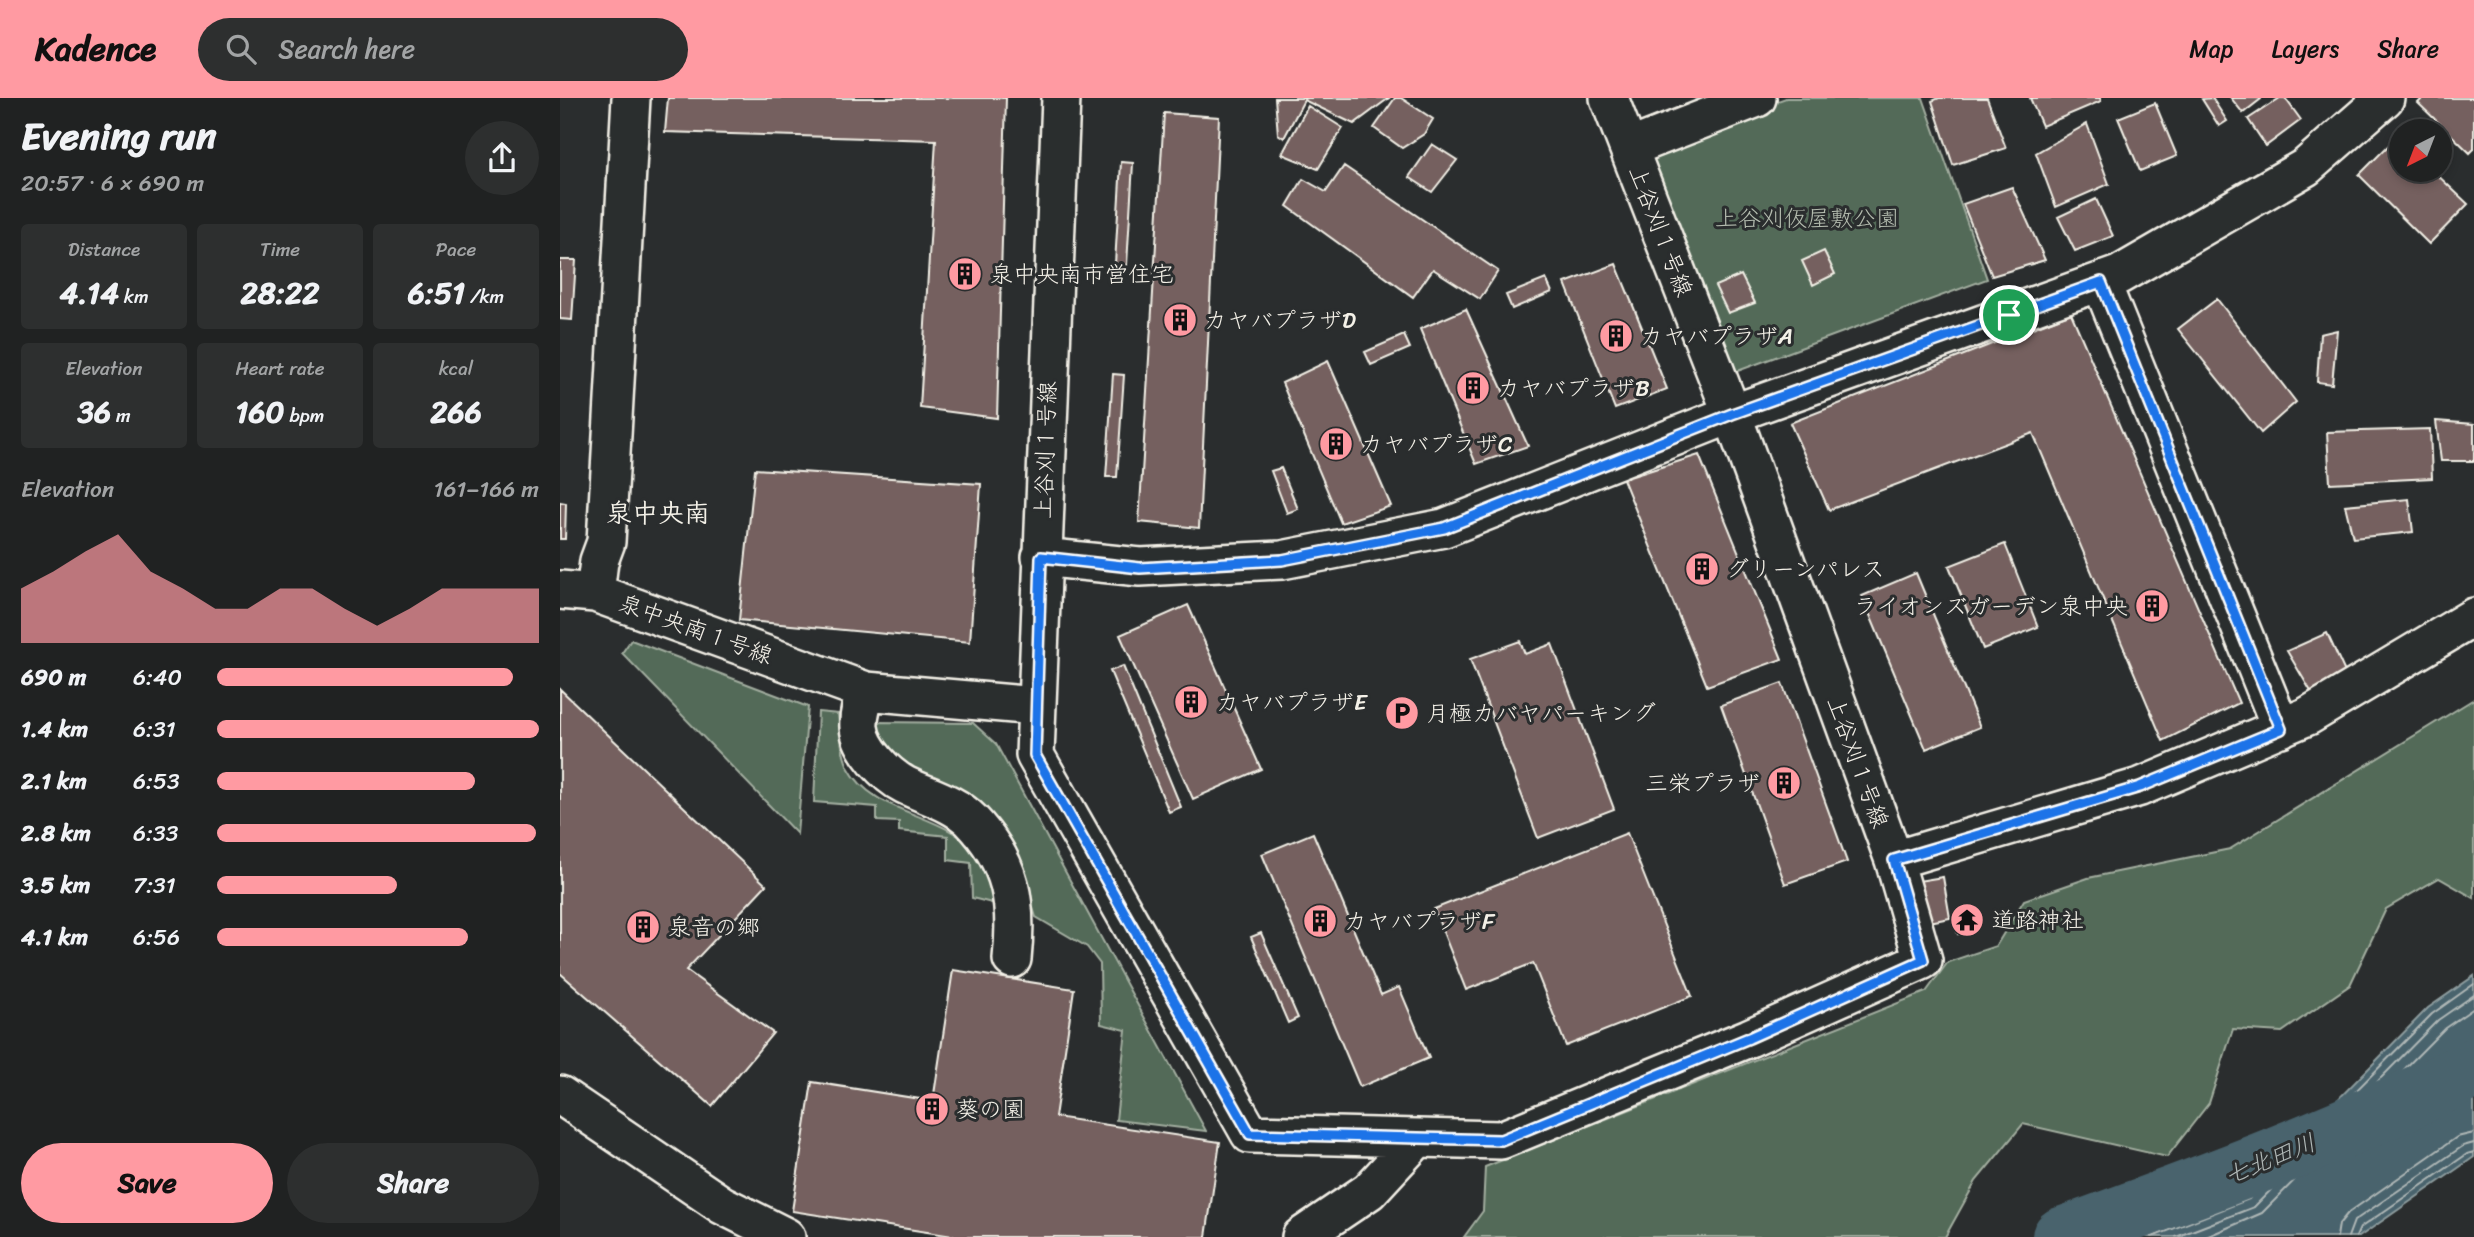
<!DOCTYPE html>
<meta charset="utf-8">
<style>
:root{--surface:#202222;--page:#2d2f2f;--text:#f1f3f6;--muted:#a2a4a5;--line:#3d3f40;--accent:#ff9aa2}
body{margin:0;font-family:Sriracha,"Klee One",sans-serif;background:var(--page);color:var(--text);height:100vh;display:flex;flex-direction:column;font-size:26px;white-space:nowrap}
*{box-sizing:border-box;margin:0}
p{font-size:23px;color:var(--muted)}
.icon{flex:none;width:38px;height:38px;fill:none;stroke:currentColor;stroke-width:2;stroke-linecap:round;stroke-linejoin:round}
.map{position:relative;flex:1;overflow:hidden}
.drawer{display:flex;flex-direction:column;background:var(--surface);width:560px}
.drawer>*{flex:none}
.needle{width:46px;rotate:222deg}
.controls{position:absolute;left:1829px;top:21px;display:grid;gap:14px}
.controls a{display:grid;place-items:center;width:63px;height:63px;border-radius:50%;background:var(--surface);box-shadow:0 4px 10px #0003,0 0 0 2px var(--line);font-size:35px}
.pin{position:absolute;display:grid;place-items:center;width:60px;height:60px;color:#fff;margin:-30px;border:4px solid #fff;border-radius:50%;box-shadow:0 2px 7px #0007}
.round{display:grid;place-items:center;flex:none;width:74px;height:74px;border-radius:37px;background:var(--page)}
.head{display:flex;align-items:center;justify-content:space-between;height:119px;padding:0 21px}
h1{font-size:38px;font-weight:700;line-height:52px}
.metrics{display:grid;grid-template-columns:repeat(3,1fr);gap:10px;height:119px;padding:7px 21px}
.metrics div{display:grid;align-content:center;border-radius:7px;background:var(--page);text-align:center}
.metrics b{font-size:30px;font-weight:700}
.metrics small{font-size:19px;font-weight:400}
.metrics p{font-size:19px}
.chart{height:196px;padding:14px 21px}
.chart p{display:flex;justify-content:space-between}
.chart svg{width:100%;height:126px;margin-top:7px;fill:var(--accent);opacity:.7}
.button{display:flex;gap:14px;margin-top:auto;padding:14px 21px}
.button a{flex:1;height:80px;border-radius:42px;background:var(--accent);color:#111;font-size:28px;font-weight:700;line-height:80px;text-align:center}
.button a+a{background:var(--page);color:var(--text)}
ul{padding:0 21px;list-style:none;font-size:23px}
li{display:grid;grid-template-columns:112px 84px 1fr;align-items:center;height:52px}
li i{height:18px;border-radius:9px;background:var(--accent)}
header{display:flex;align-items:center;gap:42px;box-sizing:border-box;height:98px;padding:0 35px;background:var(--accent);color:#111}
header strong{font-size:33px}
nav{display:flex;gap:38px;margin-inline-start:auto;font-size:24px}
.search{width:490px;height:63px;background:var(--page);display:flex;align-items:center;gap:18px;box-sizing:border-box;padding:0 24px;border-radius:38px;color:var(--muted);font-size:26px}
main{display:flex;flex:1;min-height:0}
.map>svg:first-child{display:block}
.green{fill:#526a58;stroke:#a3aea0;stroke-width:2}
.water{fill:#49636d;stroke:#8d9c9e;stroke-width:2}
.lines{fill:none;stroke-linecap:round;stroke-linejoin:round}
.shore{stroke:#b0b8b7;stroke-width:2}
.river{stroke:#49636d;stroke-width:60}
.building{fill:#74615e;stroke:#f4f1e8;stroke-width:2}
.minor-casing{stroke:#f4f1e8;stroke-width:42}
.minor{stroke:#2a2d2e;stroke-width:37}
.route-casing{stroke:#fff;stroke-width:14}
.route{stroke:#1a73e8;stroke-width:9}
.labels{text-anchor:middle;stroke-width:6;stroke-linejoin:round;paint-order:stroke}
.park-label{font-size:23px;fill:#b3bbae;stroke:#2a2d2e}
.street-label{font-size:23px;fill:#f4f1e8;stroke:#2a2d2e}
.poi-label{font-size:23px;fill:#f4f1e8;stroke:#2a2d2e;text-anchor:start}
.water-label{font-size:24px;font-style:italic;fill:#b0b8b7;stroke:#2a2d2e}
.quarter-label{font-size:26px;font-weight:bold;fill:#f4f1e8;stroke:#2a2d2e}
</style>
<header>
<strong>Kadence</strong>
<div class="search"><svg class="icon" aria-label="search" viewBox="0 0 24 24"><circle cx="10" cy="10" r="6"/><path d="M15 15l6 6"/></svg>Search here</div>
<nav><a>Map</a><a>Layers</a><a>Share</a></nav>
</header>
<main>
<section class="drawer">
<div class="head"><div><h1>Evening run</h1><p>20:57 · 6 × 690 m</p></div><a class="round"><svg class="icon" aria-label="share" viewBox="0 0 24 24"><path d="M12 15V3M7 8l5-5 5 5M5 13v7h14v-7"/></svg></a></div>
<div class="metrics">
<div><p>Distance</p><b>4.14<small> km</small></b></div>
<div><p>Time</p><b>28:22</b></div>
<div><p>Pace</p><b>6:51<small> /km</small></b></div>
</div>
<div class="metrics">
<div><p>Elevation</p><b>36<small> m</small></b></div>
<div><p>Heart rate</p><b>160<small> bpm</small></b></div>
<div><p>kcal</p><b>266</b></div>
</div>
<div class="chart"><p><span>Elevation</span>161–166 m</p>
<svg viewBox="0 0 160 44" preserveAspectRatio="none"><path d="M0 44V25L10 19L20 12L30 6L40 19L50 25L60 32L70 32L80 25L90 25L100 32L110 38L120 32L130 25L140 25L150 25L160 25V44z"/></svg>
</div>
<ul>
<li><b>690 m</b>6:40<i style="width:92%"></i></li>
<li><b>1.4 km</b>6:31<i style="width:100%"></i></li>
<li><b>2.1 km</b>6:53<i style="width:80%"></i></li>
<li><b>2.8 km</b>6:33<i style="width:99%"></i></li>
<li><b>3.5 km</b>7:31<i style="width:56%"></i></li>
<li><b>4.1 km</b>6:56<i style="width:78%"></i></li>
</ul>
<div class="button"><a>Save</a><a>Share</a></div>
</section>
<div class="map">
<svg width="1914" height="1139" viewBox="0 0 1914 1139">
<rect width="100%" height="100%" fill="#2a2d2e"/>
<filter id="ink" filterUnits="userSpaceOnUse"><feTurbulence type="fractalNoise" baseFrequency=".0143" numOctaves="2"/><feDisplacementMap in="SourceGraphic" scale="14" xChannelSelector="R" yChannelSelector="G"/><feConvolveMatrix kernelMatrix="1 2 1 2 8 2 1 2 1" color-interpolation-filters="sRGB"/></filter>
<g filter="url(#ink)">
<!-- green -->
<path class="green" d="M1226,0H1363L1427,181L1175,274L1086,58L1093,48Z
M71,542L248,609L237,736L62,555Z
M1914,601V800L1879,780L1826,811L1790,887L1722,934L1673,931L1649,1005L1607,1059L1463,1026L1416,1083L1385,1139H904L923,1113L925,1069L1366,894L1388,864L1436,848L1464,802L1528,780L1670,751Z
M258,614L278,616C280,633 281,653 288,669C315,721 390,712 423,762C429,772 432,787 436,798L432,805L412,800L411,765L388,762V738L339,733V724L317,723V709L254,704Z
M314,624L413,625L436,646L646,1033L556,1022L566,932L541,926L540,866L527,849L476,819L456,758L324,654Z"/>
<!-- water -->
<path class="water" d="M1914,878V1059L1799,1139H1573L1685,1096L1868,910Z"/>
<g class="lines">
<!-- shore -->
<path class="shore" d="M1592,1139L1689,1101L1872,916L1914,886
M1616,1139L1694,1109L1878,922L1914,897
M1646,1139L1702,1115L1885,930L1914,910
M1777,1139L1779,1126L1788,1115L1897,1039L1914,1035
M1788,1139L1794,1123L1903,1048L1914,1045
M1796,1139L1800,1130L1907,1056L1914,1054"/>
<!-- river -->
<path class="river" d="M1502,1139C1642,1088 1781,1037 1914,970"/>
</g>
<!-- building -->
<path class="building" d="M108,0H446L437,320L360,310L376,42L105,34Z
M715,0H829L794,26L744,2L724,40L718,36Z
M835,0H841L873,21L864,36L842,50L814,30Z
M1379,0H1427L1446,50L1393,67L1372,3Z
M1470,0H1540L1541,3L1482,28Z
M1652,0L1667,23L1659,28L1642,1Z
M1671,0H1701V1L1683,15Z
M1720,0H1725L1741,22L1706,48L1688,21Z
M1863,0H1914V51L1910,55L1858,5Z
M1595,5L1617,58L1580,73L1558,20Z
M748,8L783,30L758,71L722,56Z
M604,15L659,19L639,430L579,424Z
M1527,26L1549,86L1496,109L1476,55Z
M1838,38L1841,41V72H1872L1908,106L1869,146L1799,77Z
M872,46L897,62L872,94L849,79Z
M561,64L573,65L567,167L555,166Z
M784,68L938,173L920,201L873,171L853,199L727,108L743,81L766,94Z
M1452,89L1485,162L1432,178L1403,106Z
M1536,101L1553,138L1515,153L1498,119Z
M1264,153L1275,176L1253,187L1242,163Z
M0,162H16L12,222L0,221Z
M1056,166L1107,291L1055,311L1005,185Z
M1181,177L1195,205L1168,215L1155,188Z
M986,181L992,194L952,211L946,197Z
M1657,201L1736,304L1701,335L1618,231Z
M906,211L968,348L916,366L860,231Z
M1511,215L1679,605L1603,643L1473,335L1269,412L1230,325Z
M1777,232L1772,286L1757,284L1760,236Z
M844,237L850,250L811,267L805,254Z
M768,263L831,408L781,425L722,285Z
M553,276L564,277L557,379H546Z
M1876,323L1914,326V363H1881Z
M1870,331L1872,380L1770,385L1767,334Z
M1139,357L1222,561L1147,588L1063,381Z
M721,370L738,411L727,415L711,373Z
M195,371L421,386L410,544L179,522Z
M1849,401L1853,434L1793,440L1785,407Z
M0,404L6,405L5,441H0Z
M1445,446L1478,529L1423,551L1389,468Z
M1356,475L1420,629L1366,651L1302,498Z
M628,507L701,671L633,701L560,537Z
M1767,535L1789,583L1756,602L1727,553Z
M960,543L965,556L992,546L1054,711L978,740L910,561Z
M563,568L621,709L609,714L550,573Z
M1222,585L1287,764L1225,786L1161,607Z
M0,591L206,787L126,872L213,935L152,1008L0,875Z
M753,735L821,897L839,889L869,960L800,989L702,756Z
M1067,735L1132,898L1006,948L973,865L906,892L874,811Z
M1383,779L1390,820L1364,825L1358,783Z
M1411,815L1415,832L1398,836L1394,819Z
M701,835L738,920L728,925L691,839Z
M393,872L514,891L495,1019L660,1044L646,1139H399L232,1113L252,984L373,1003Z"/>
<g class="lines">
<!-- minor casing -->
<g class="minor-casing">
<path id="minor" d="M71,0L46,444L39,463L35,495L306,593L476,608
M501,0L475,657L690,1036L941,1042L1189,940L1363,862L1334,762L1172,316L1049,0
M1069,50L1197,0
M1541,184L1721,630
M481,459L580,469L722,462L884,430L1172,316L1559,177L1746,69L1825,0
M0,492L35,495
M306,593C302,605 298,617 299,629C301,651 326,677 345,687C367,698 393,704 411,722C452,765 458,805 452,861
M1334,762L1580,689L1748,618L1914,519
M0,997L162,1107L226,1139
M741,1139L809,1093L858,1040"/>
</g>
<!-- minor -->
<use href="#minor" class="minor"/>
</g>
</g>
<g class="lines" filter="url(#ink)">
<!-- route casing -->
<g class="route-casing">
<path id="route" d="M1541,184L1721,631L1580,689L1334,762L1363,862L1189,940L941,1042L690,1036L475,657L481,459L580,470L722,462L884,430L1172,316Z"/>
</g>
<!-- route -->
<use href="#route" class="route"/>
</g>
<!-- icons -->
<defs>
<g id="building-disc" transform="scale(1.75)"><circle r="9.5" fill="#ff9aa2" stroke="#2a2d2e"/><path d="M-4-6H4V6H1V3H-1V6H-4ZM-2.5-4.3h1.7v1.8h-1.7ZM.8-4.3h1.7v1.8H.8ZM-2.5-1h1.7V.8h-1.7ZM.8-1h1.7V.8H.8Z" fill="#111"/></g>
<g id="parking-disc" transform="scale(1.75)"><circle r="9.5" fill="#ff9aa2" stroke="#2a2d2e"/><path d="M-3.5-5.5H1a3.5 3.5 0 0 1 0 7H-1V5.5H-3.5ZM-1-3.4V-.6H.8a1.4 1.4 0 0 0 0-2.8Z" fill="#111"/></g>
<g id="temple-disc" transform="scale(1.75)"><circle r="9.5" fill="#ff9aa2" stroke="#2a2d2e"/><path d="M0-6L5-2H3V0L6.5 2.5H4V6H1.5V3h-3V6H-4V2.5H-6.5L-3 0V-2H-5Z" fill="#111"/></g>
</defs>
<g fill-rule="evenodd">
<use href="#building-disc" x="405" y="176"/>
<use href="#building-disc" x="620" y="222"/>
<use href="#building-disc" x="1056" y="238"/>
<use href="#building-disc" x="913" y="290"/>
<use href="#building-disc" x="776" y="346"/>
<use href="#building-disc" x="1142" y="471"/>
<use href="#building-disc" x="1592" y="508"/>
<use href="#building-disc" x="631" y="604"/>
<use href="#parking-disc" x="842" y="615"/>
<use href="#building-disc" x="1224" y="685"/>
<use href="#temple-disc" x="1407" y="822"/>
<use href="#building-disc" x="760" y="823"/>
<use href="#building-disc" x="83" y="829"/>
<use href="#building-disc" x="372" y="1011"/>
</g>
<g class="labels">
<!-- park labels -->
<g class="park-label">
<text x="1247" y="128">上谷刈仮屋敷公園</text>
</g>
<!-- street labels -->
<g class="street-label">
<text transform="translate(1101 133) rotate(69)" y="8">上谷刈１号線</text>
<text transform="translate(485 352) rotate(-88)" y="8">上谷刈１号線</text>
<text transform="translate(136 531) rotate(20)" y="8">泉中央南１号線</text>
<text transform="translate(1298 664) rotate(70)" y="8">上谷刈１号線</text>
</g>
<!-- poi labels -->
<g class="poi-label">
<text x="430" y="184">泉中央南市営住宅</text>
<text x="644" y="230">カヤバプラザD</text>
<text x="1080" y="246">カヤバプラザA</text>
<text x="937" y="298">カヤバプラザB</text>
<text x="800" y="354">カヤバプラザC</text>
<text x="1166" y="479">グリーンパレス</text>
<text x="1568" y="516" text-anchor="end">ライオンズガーデン泉中央</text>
<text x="656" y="612">カヤバプラザE</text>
<text x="866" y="623">月極カバヤパーキング</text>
<text x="1200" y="693" text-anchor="end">三栄プラザ</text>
<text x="1432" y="830">道路神社</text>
<text x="784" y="831">カヤバプラザF</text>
<text x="108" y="837">泉音の郷</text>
<text x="396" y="1019">葵の園</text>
</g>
<!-- water labels -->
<g class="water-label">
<text transform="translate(1710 1061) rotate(-22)" y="8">七北田川</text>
</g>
<!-- quarter labels -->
<g class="quarter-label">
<text x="98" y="424">泉中央南</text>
</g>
</g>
</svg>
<div class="controls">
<a><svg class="needle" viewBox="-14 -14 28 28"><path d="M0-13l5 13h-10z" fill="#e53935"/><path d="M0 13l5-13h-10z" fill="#a2a4a5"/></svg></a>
</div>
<div class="pin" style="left:1449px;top:217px;background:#1e9e55"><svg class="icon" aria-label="arrive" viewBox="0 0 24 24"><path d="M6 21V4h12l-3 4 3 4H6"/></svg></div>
</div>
</main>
